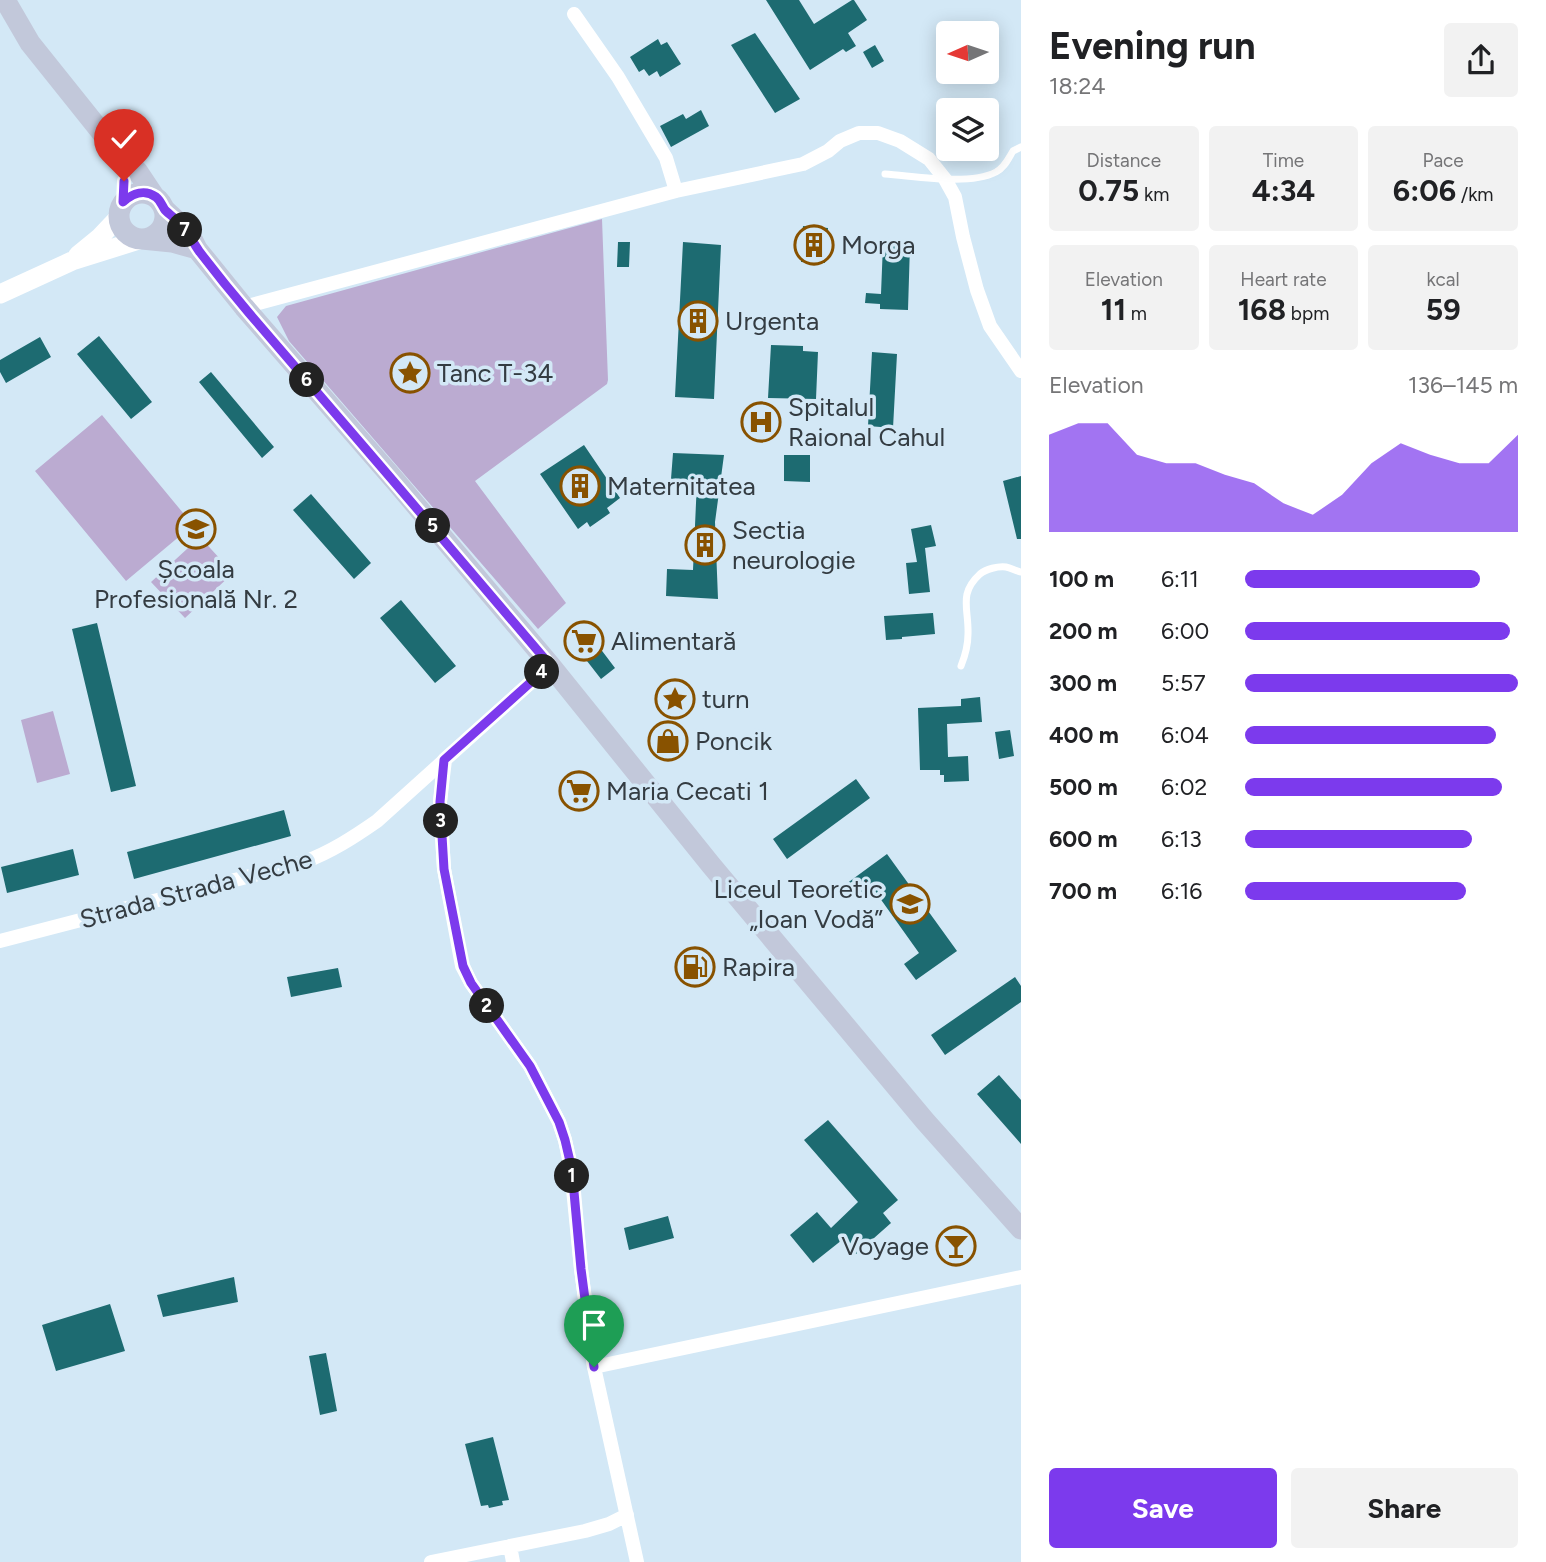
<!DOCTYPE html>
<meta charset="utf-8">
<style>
:root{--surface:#fff;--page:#f2f2f2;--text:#202124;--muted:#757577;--accent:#7c3aed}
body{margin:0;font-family:Figtree,sans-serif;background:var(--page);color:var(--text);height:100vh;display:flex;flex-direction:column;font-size:26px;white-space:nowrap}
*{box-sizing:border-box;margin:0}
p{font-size:23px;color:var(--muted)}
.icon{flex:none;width:38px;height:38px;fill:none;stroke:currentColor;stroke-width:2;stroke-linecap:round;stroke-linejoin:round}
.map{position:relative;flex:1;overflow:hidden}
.sheet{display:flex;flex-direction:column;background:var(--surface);width:525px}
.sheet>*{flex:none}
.needle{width:46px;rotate:267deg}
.fabs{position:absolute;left:936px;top:21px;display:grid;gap:14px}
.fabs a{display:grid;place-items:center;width:63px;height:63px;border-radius:7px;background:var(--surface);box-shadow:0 4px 18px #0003;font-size:35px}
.pin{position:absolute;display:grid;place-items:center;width:60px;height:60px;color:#fff;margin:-72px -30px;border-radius:50% 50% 50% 0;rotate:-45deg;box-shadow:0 0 7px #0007}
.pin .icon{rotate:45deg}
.km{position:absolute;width:35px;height:35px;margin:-18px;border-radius:50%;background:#222;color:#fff;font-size:19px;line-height:35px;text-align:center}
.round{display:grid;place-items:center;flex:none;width:74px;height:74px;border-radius:7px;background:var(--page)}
.overview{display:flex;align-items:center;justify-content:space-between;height:119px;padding:0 28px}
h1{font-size:38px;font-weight:700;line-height:52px}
.figures{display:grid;grid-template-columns:repeat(3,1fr);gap:10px;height:119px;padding:7px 28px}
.figures div{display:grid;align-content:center;border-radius:7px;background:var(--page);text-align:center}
.figures b{font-size:30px;font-weight:700}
.figures small{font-size:19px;font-weight:400}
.figures p{font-size:19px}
.chart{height:196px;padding:14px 28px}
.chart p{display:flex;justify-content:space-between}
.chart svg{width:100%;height:126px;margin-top:7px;fill:var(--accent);opacity:.7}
.primary-button{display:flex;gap:14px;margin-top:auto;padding:14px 28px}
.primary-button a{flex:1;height:80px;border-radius:7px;background:var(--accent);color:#fff;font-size:28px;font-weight:700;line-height:80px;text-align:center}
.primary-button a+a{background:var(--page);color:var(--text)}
ul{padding:0 28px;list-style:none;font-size:23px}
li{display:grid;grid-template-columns:112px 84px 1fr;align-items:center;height:52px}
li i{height:18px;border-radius:9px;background:var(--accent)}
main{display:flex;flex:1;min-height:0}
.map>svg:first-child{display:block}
.green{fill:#bbabd1}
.building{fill:#1d6b71}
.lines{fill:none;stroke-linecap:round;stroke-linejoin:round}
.service{stroke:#fff;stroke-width:7}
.minor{stroke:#fff;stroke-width:14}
.tertiary{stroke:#fff;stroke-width:19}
.secondary{stroke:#c2c8da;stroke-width:21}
.route-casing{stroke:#fff;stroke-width:14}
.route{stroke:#7c3aed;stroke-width:9}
.labels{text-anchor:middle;stroke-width:7;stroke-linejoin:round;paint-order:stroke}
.poi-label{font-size:26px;fill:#343c42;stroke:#d3e8f6;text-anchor:start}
.street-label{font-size:26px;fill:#343c42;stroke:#d3e8f6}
</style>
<main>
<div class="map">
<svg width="1021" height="1562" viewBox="0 0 1021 1562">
<rect width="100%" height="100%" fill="#d3e8f6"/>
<!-- green -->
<path class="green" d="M602,219L608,380L607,384L475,481L566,603L538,629L289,341L277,317L286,306Z
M102,415L193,525L126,581L35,471Z
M200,537L233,573L185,618L151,582Z
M53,711L70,774L37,783L21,720Z"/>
<!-- building -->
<path class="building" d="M766,0H799L814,24L852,0H854L867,20L848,33L856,46L846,52L843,49L810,70Z
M755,33L800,99L775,113L731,45Z
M658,39L661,45L667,42L681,64L660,77L657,71L649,76L644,69L639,72L630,57Z
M875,45L884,61L872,68L863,52Z
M701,110L709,126L671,147L660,126L683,114L686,119Z
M803,226L828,228L825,263L801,262Z
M618,242H630L629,267H617Z
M683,242L721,245L714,399L675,397Z
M883,244L910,245L908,310L880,309V304L865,303L866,293L881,294Z
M99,336L152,402L131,419L77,354Z
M40,337L51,357L6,383L0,372V360Z
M771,345L803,346V351L818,352L816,399L768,398Z
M872,352L897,354L893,428L868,426Z
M211,372L274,447L262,458L199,382Z
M584,445L620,498L607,508L610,513L590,527L587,522L578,529L540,474Z
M673,453L724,455L715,522L718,599L666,596L667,569L693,570L697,481L671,479Z
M784,455H810V482L784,481Z
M1021,476V539H1017L1003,481Z
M311,494L371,563L354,579L293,510Z
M931,525L936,546L925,548L930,592L909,594L906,563L917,562L911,529Z
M401,600L456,666L435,683L380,618Z
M933,613L935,634L902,637V639L886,640L884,616Z
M97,623L136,786L111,792L72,629Z
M581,623L615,668L601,679L566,634Z
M980,697L982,722L947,724L948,757L968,756L969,781L944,782V775H940V770H920L918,708L961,706V699Z
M667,725L682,748L670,756L655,734Z
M1010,730L1014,756L999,759L995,732Z
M856,779L870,798L787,859L773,839Z
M284,810L291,836L134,879L127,852Z
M73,849L79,875L7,893L1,867Z
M887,854L957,951L916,980L904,964L919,953L872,887L857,898L846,884Z
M338,968L342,987L291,997L287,977Z
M1015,977L1021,986V1002L945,1055L931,1035Z
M999,1075L1021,1100V1144L977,1094Z
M828,1120L898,1200L883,1213L891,1223L856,1254L842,1240L813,1263L790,1235L817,1212L831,1228L858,1202L804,1140Z
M668,1216L674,1238L629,1250L624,1228Z
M234,1277L238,1302L163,1317L157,1295Z
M110,1304L125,1351L56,1371L42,1325Z
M326,1353L337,1411L320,1415L309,1356Z
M493,1437L509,1500L502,1501L503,1505L489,1508L488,1505L481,1506L465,1444Z"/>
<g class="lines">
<!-- service -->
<path class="service" d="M885,174C915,176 969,186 996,172C1005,167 1008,159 1013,151L1021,147
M961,666C965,656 968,645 968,634C969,609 958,594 980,574C986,569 998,566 1006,567C1011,568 1016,571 1021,572"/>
<!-- minor -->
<path class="minor" d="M574,14L618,77L666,158L676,191
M244,307L676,191L803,164L828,151L840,141L859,133H878L900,141L929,159L945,179L955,197L963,237L977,290L990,326L1021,371
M445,760L440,802L444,869L462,966L471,983L530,1066L559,1122L565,1140L571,1169L581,1269L594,1367L637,1562
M0,941L304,862C331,852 354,837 377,821L550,665
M594,1367L1021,1277
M510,1546L513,1562
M431,1562L585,1531L609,1524L627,1515"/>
<!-- tertiary -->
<path class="tertiary" d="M78,255L100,237L118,218
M0,294L72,261L142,239"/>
<!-- secondary -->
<path class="secondary" d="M5,0L30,43L114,148L138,172L154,196
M119 216a23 23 0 1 1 46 0a23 23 0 1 1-46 0Z
M164,209L180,224L191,237L197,249L244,307L397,483L550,665L711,865L925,1121L1021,1229
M142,239L172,242L197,249"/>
</g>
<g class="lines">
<!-- route casing -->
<g class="route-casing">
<path id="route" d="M124,181L123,202C133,193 145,189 156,197C161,201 162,206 165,210C170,215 176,219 181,224C188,233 193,242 199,251C215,272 232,293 249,313C350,430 450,547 550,665L444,760L440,802L444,869L463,966L471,983L530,1066L559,1122L565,1140L572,1170L581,1269L594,1367"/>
</g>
<!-- route -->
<use href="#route" class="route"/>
</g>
<!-- icons -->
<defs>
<g id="building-ring" transform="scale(2.0125)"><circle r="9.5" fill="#d3e8f6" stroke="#885200" stroke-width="1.5"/><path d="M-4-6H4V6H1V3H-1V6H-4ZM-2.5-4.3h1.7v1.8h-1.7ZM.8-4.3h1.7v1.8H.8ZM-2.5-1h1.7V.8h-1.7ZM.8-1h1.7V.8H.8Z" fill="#885200"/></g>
<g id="sight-ring" transform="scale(2.0125)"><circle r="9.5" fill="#d3e8f6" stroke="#885200" stroke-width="1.5"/><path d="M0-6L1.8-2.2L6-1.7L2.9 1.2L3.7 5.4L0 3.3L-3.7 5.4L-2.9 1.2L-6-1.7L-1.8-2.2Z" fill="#885200"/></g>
<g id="hospital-ring" transform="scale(2.0125)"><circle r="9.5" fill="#d3e8f6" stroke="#885200" stroke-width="1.5"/><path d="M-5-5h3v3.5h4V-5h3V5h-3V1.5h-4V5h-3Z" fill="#885200"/></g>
<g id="university-ring" transform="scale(2.0125)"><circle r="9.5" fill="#d3e8f6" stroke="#885200" stroke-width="1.5"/><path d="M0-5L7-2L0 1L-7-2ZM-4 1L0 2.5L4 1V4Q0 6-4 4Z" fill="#885200"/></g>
<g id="supermarket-ring" transform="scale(2.0125)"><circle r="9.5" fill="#d3e8f6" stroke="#885200" stroke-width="1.5"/><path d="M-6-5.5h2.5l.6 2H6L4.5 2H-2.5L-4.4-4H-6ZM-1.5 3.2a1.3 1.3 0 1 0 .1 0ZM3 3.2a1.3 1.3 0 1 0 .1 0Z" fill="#885200"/></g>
<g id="shop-ring" transform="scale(2.0125)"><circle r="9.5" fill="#d3e8f6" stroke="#885200" stroke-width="1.5"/><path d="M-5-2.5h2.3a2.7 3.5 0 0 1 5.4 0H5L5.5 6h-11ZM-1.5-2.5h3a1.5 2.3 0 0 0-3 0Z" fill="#885200"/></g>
<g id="school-ring" transform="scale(2.0125)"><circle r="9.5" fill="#d3e8f6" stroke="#885200" stroke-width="1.5"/><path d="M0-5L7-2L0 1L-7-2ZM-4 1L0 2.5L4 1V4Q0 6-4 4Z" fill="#885200"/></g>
<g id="fuel-ring" transform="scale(2.0125)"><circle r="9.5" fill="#d3e8f6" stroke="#885200" stroke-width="1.5"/><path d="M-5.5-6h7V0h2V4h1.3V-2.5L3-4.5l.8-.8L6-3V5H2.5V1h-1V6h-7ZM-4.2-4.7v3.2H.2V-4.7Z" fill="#885200"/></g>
<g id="bar-ring" transform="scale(2.0125)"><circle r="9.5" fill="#d3e8f6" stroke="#885200" stroke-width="1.5"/><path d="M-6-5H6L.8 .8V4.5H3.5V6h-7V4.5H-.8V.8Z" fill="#885200"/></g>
</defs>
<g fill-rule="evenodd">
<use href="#building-ring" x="814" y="245"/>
<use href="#building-ring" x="698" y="321"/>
<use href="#sight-ring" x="410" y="373"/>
<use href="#hospital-ring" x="761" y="422"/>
<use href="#building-ring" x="580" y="486"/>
<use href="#university-ring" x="196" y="529"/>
<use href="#building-ring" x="705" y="545"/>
<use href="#supermarket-ring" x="584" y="641"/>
<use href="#sight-ring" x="675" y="699"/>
<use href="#shop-ring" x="668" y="741"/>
<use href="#supermarket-ring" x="579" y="791"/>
<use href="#school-ring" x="910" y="904"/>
<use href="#fuel-ring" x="695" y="967"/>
<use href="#bar-ring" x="956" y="1246"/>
</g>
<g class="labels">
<!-- poi labels -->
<g class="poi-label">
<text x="841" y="254">Morga</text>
<text x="725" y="330">Urgenta</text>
<text x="437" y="382">Tanc T-34</text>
<text x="788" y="416">Spitalul<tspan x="788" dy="30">Raional Cahul</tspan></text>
<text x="607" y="495">Maternitatea</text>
<text x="732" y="539">Sectia<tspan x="732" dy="30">neurologie</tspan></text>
<text x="196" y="578" text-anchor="middle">Școala<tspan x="196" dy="30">Profesională Nr. 2</tspan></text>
<text x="611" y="650">Alimentară</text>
<text x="702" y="708">turn</text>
<text x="695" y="750">Poncik</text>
<text x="606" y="800">Maria Cecati 1</text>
<text x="883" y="898" text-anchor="end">Liceul Teoretic<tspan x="883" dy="30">„Ioan Vodă”</tspan></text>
<text x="722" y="976">Rapira</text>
<text x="929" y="1255" text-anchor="end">Voyage</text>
</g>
<!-- street labels -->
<g class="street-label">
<text transform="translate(196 889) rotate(-15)" y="9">Strada Strada Veche</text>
</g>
</g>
</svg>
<div class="fabs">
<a><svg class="needle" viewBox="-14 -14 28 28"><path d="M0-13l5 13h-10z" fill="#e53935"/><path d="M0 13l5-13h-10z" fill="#757577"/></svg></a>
<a><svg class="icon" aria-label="layers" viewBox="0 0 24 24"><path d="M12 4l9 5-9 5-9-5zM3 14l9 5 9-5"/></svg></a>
</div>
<div class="pin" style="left:594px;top:1367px;background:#1e9e55"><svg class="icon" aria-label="arrive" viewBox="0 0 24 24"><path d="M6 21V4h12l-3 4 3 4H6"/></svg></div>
<div class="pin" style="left:124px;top:181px;background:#d93025"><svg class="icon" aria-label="check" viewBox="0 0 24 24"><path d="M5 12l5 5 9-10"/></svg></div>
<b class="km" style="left:572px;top:1176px">1</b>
<b class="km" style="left:487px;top:1006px">2</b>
<b class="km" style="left:441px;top:821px">3</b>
<b class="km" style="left:542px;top:672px">4</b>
<b class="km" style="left:433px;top:526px">5</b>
<b class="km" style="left:307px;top:380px">6</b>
<b class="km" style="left:185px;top:230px">7</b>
</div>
<section class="sheet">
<div class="overview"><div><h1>Evening run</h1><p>18:24</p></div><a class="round"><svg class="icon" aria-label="share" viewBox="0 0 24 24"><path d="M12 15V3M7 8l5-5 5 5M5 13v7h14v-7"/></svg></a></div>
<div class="figures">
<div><p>Distance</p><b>0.75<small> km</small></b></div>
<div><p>Time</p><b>4:34</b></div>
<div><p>Pace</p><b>6:06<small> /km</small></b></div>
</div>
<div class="figures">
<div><p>Elevation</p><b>11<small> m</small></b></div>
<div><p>Heart rate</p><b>168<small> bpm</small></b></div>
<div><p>kcal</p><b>59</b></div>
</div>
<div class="chart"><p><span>Elevation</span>136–145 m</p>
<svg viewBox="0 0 160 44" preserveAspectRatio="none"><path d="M0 44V10L10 6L20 6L30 17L40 20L50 20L60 24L70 27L80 34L90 38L100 31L110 20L120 13L130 17L140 20L150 20L160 10V44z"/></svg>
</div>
<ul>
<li><b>100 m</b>6:11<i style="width:86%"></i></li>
<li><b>200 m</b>6:00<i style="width:97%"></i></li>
<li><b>300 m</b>5:57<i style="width:100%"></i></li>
<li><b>400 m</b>6:04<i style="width:92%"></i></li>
<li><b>500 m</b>6:02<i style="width:94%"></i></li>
<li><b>600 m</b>6:13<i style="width:83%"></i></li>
<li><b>700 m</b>6:16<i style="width:81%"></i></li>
</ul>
<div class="primary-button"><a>Save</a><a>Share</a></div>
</section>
</main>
